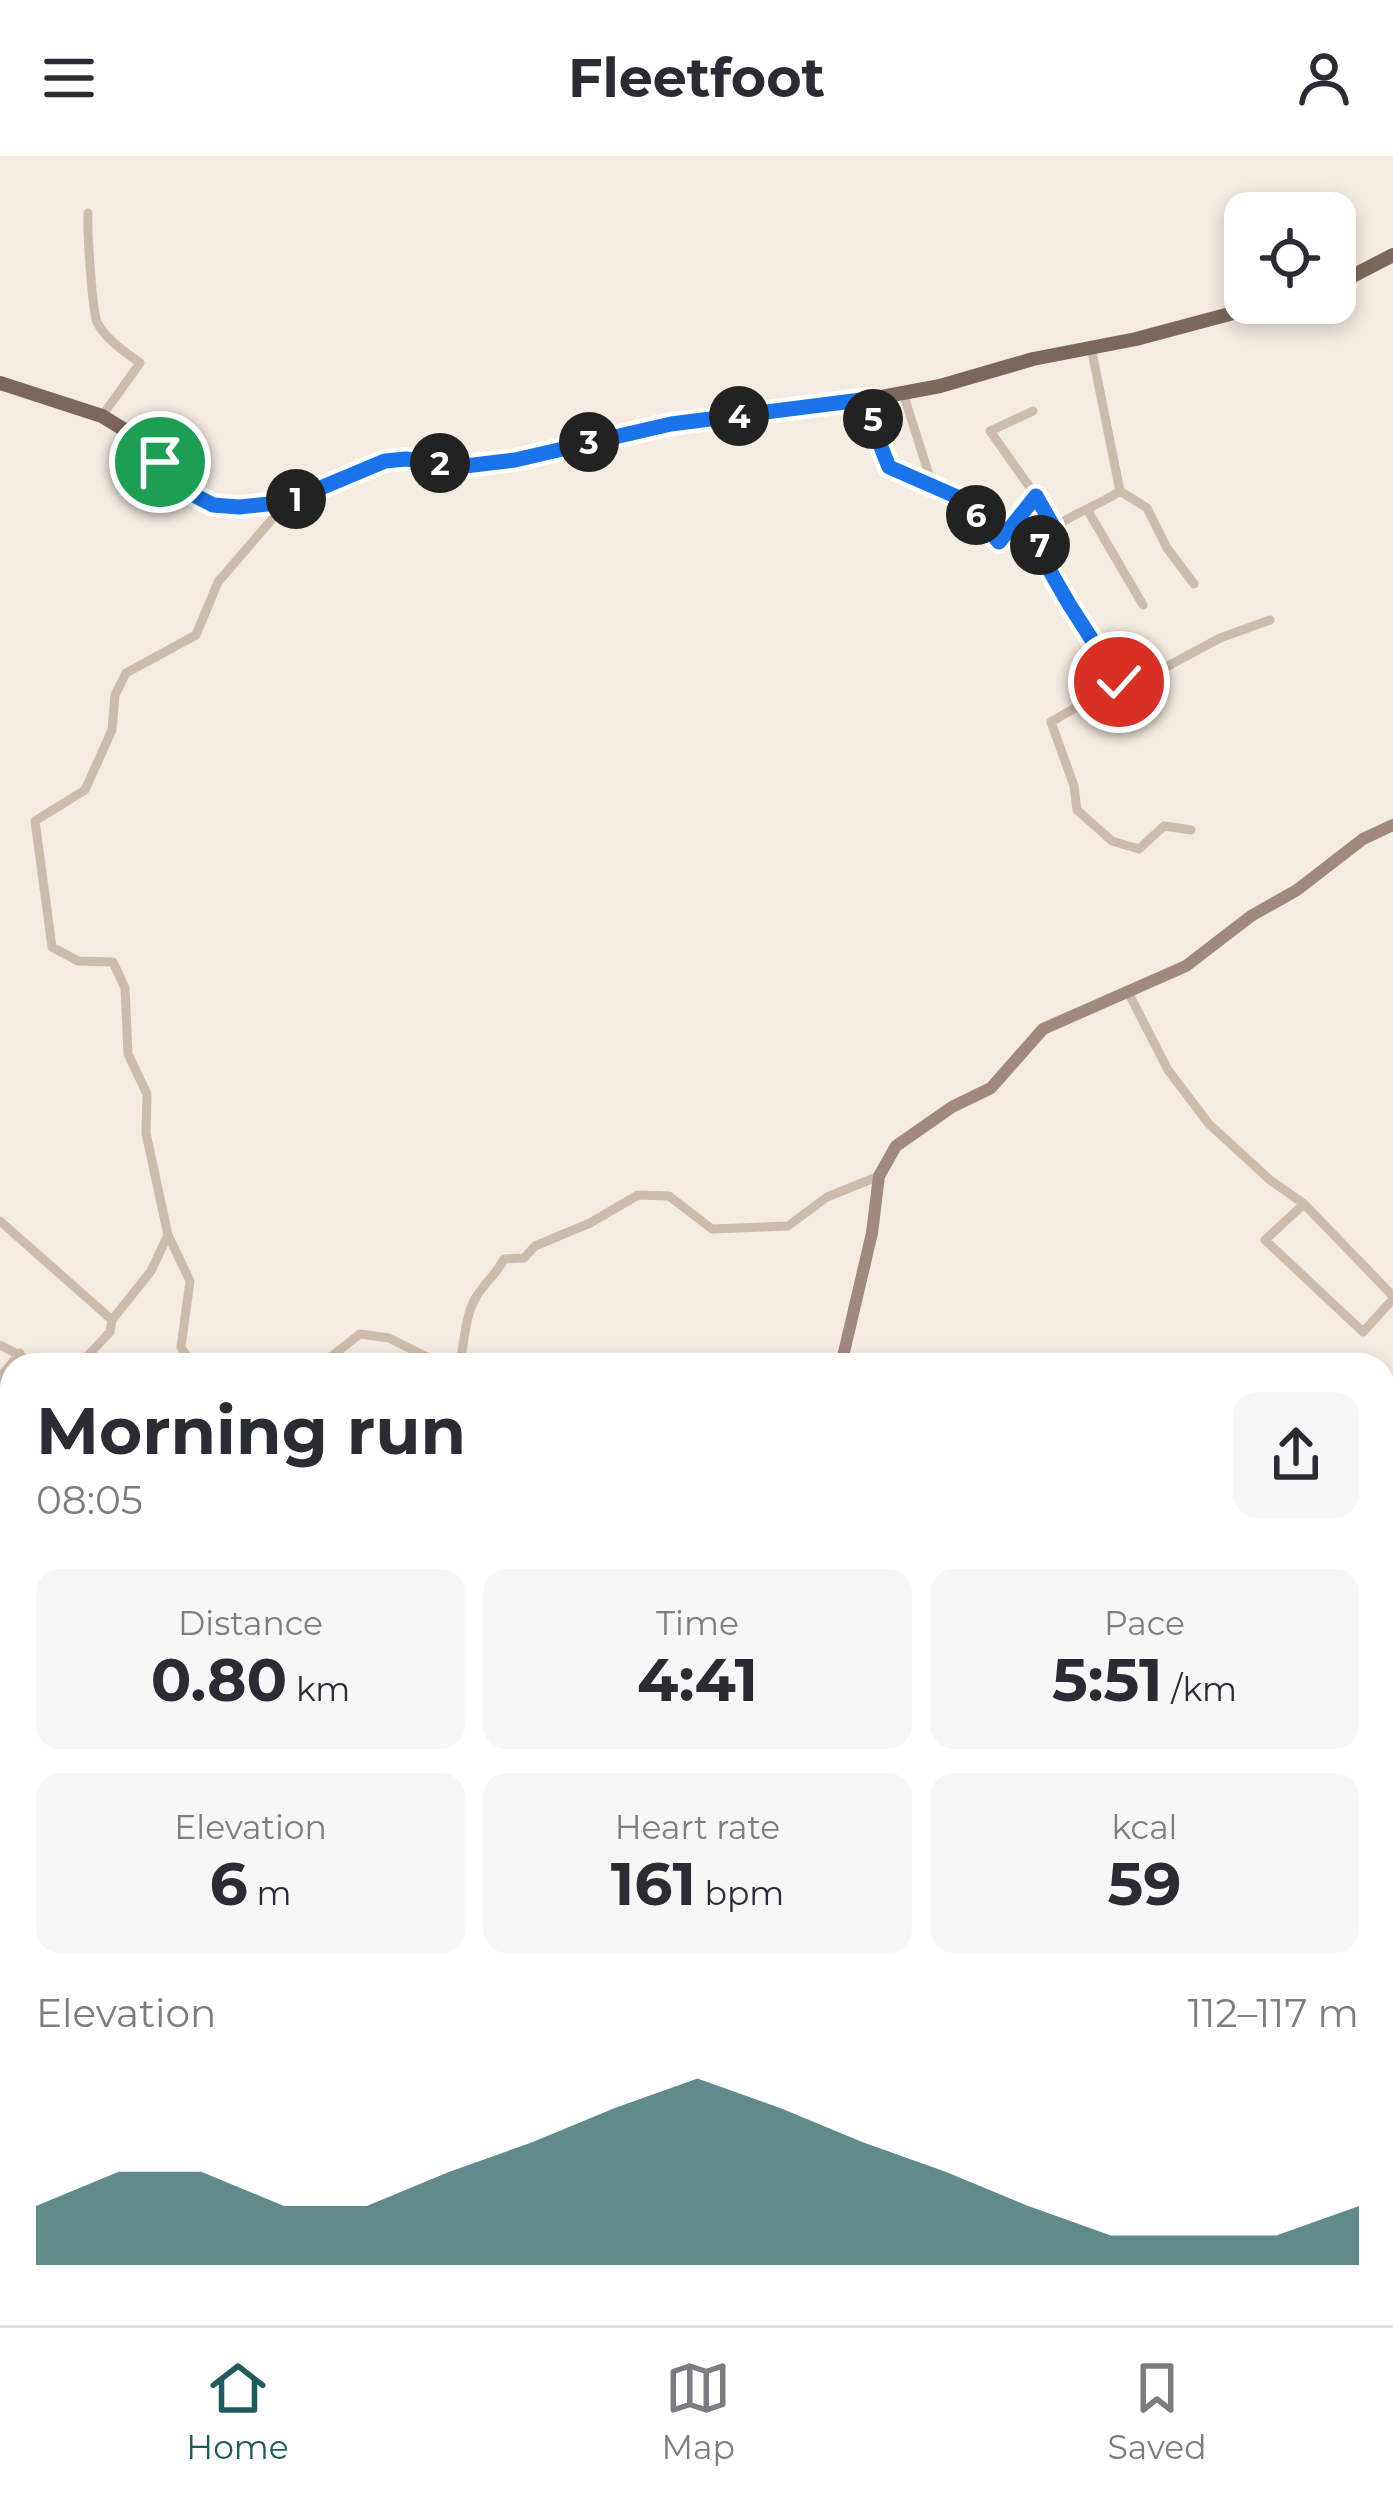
<!DOCTYPE html>
<meta charset="utf-8">
<style>
:root{--surface:#fff;--page:#f7f7f7;--text:#2b2b33;--muted:#7c7c81;--line:#e1e1e2;--accent:#1f5a5e}
body{margin:0;font-family:Montserrat,sans-serif;background:var(--page);color:var(--text);height:100vh;display:flex;flex-direction:column;font-size:45px;white-space:nowrap}
*{box-sizing:border-box;margin:0}
p{font-size:39px;color:var(--muted)}
.icon{flex:none;width:66px;height:66px;fill:none;stroke:currentColor;stroke-width:2;stroke-linecap:round;stroke-linejoin:round}
.map{position:relative;flex:1;overflow:hidden}
.side{position:absolute;left:0px;top:1197px;width:1395px;height:972px;display:flex;flex-direction:column;background:var(--surface);border-radius:36px 36px 0 0;box-shadow:0 6px 18px #0003}
.side>*{flex:none}
.controls{position:absolute;left:1224px;top:36px;display:grid;gap:24px}
.controls a{display:grid;place-items:center;width:132px;height:132px;border-radius:24px;background:var(--surface);box-shadow:0 6px 18px #0003;font-size:60px}
.pin{position:absolute;display:grid;place-items:center;width:102px;height:102px;color:#fff;margin:-51px;border:6px solid #fff;border-radius:50%;box-shadow:0 3px 12px #0007}
.km{position:absolute;width:60px;height:60px;margin:-30px;border-radius:50%;background:#222;color:#fff;font-size:33px;line-height:60px;text-align:center}
.round{display:grid;place-items:center;flex:none;width:126px;height:126px;border-radius:24px;background:var(--page)}
.head{display:flex;align-items:center;justify-content:space-between;height:204px;padding:0 36px}
h1{font-size:66px;font-weight:700;line-height:90px}
.figures{display:grid;grid-template-columns:repeat(3,1fr);gap:18px;height:204px;padding:12px 36px}
.figures div{display:grid;align-content:center;border-radius:24px;background:var(--page);text-align:center}
.figures b{font-size:60px;font-weight:700}
.figures small{font-size:33px;font-weight:400}
.figures p{font-size:33px}
.chart{height:336px;padding:24px 36px}
.chart p{display:flex;justify-content:space-between}
.chart svg{width:100%;height:216px;margin-top:12px;fill:var(--accent);opacity:.7}
header{display:flex;justify-content:space-between;align-items:center;height:156px;padding:0 36px;background:var(--surface);font-size:54px;font-weight:700}
.dock{display:flex;justify-content:space-around;align-items:center;height:168px;border-top:3px solid var(--line);background:var(--surface);font-size:33px;color:var(--muted)}
.dock a{display:grid;justify-items:center;gap:6px}
.dock .active{color:var(--accent)}
.map>svg:first-child{display:block}
.lines{fill:none;stroke-linecap:round;stroke-linejoin:round}
.minor{stroke:#cdbbac;stroke-width:9}
.secondary{stroke:#a18a7d;stroke-width:12}
.primary{stroke:#7d675c;stroke-width:14}
.route-casing{stroke:#fff;stroke-width:24}
.route{stroke:#1a73e8;stroke-width:15}
</style>
<header><svg class="icon" aria-label="menu" viewBox="0 0 24 24"><path d="M4 6h16M4 12h16M4 18h16"/></svg>Fleetfoot<svg class="icon" aria-label="person" viewBox="0 0 24 24"><circle cx="12" cy="8" r="4"/><path d="M4 21q1-7 8-7t8 7"/></svg></header>
<div class="map">
<svg width="1393" height="2169" viewBox="0 0 1393 2169">
<rect width="100%" height="100%" fill="#f4ebe1"/>
<g class="lines">
<!-- minor -->
<path class="minor" d="M88,57C87,73 92,153 97,166C105,183 125,196 140,207L102,260
M1091,191L1120,335C1094,353 1059,361 1039,386C1055,436 1089,483 1119,526L1051,566L1074,630L1077,654L1112,685L1139,693L1164,670L1191,674
M869,243L875,276L889,311L932,328L903,237
M932,328L962,343L999,386L1036,340L990,275L1033,255
M1120,335L1147,352L1167,392L1194,428
M1036,340L1053,370
M1088,355L1143,449
M1144,523L1220,482L1270,464
M1127,834L1168,914L1209,968L1270,1024L1304,1048L1393,1140
M1304,1048L1265,1084L1363,1176L1393,1143
M0,1065L112,1164
M0,1189L37,1209
M79,1209L110,1176L112,1164L151,1115L168,1079
M192,1209L181,1191L190,1125L168,1079L146,977L147,938L128,898L125,832L113,806L78,805L52,791L35,665L85,634L112,574L115,539L126,517L196,479L218,426L286,347
M279,1209L290,1204L328,1203L360,1178L389,1182L443,1209
M459,1209C465,1188 464,1163 475,1143C483,1128 496,1119 504,1103L524,1102L535,1090L590,1067L638,1039L669,1040L712,1073L788,1070L827,1041L879,1020
M0,1222L20,1197
M0,1565L12,1571
M1383,2079L1393,2074
M881,2169L893,2157
M1139,2169L1143,2157
M1294,2169L1302,2157"/>
<!-- secondary -->
<path class="secondary" d="M841,1209L872,1077L879,1020L896,990L952,951L991,932L1043,873L1186,810L1251,760L1297,734L1363,683L1393,669
M1383,1859L1393,1858
M0,2034L12,2024
M1105,2169L1129,2157"/>
<!-- primary -->
<path class="primary" d="M1335,129L1393,99
M0,227L102,260L128,276L190,337L213,349L239,351L287,346L321,335L385,305L406,303L465,310L515,304L671,268L855,246L940,230L1033,203L1136,183L1271,147"/>
</g>
<g class="lines">
<!-- route casing -->
<g class="route-casing">
<path id="route" d="M160,306L190,337L213,349L239,351L287,346L385,305L406,303L465,310L515,304L671,268L869,243L875,276L889,311L962,343L999,386L1036,340L1053,370L1039,386L1046,408L1069,448L1119,526"/>
</g>
<!-- route -->
<use href="#route" class="route"/>
</g>
</svg>
<div class="controls">
<a><svg class="icon" aria-label="locate" viewBox="0 0 24 24"><circle cx="12" cy="12" r="6"/><path d="M12 2v4M12 18v4M2 12h4M18 12h4"/></svg></a>
</div>
<div class="pin" style="left:160px;top:306px;background:#1e9e55"><svg class="icon" aria-label="arrive" viewBox="0 0 24 24"><path d="M6 21V4h12l-3 4 3 4H6"/></svg></div>
<div class="pin" style="left:1119px;top:526px;background:#d93025"><svg class="icon" aria-label="check" viewBox="0 0 24 24"><path d="M5 12l5 5 9-10"/></svg></div>
<b class="km" style="left:296px;top:343px">1</b>
<b class="km" style="left:440px;top:307px">2</b>
<b class="km" style="left:589px;top:286px">3</b>
<b class="km" style="left:739px;top:260px">4</b>
<b class="km" style="left:873px;top:263px">5</b>
<b class="km" style="left:976px;top:359px">6</b>
<b class="km" style="left:1040px;top:389px">7</b>
<section class="side">
<div class="head"><div><h1>Morning run</h1><p>08:05</p></div><a class="round"><svg class="icon" aria-label="share" viewBox="0 0 24 24"><path d="M12 15V3M7 8l5-5 5 5M5 13v7h14v-7"/></svg></a></div>
<div class="figures">
<div><p>Distance</p><b>0.80<small> km</small></b></div>
<div><p>Time</p><b>4:41</b></div>
<div><p>Pace</p><b>5:51<small> /km</small></b></div>
</div>
<div class="figures">
<div><p>Elevation</p><b>6<small> m</small></b></div>
<div><p>Heart rate</p><b>161<small> bpm</small></b></div>
<div><p>kcal</p><b>59</b></div>
</div>
<div class="chart"><p><span>Elevation</span>112–117 m</p>
<svg viewBox="0 0 160 44" preserveAspectRatio="none"><path d="M0 44V32L10 25L20 25L30 32L40 32L50 25L60 19L70 12L80 6L90 12L100 19L110 25L120 32L130 38L140 38L150 38L160 32V44z"/></svg>
</div>
</section>
</div>
<nav class="dock">
<a class="active"><svg class="icon" aria-label="home" viewBox="0 0 24 24"><path d="M3 11l9-7 9 7M6 9v11h12V9"/></svg>Home</a>
<a><svg class="icon" aria-label="map" viewBox="0 0 24 24"><path d="M3 6l6-2 6 2 6-2v14l-6 2-6-2-6 2zM9 4v14M15 6v14"/></svg>Map</a>
<a><svg class="icon" aria-label="saved" viewBox="0 0 24 24"><path d="M7 4h10v16l-5-4-5 4z"/></svg>Saved</a>
</nav>
